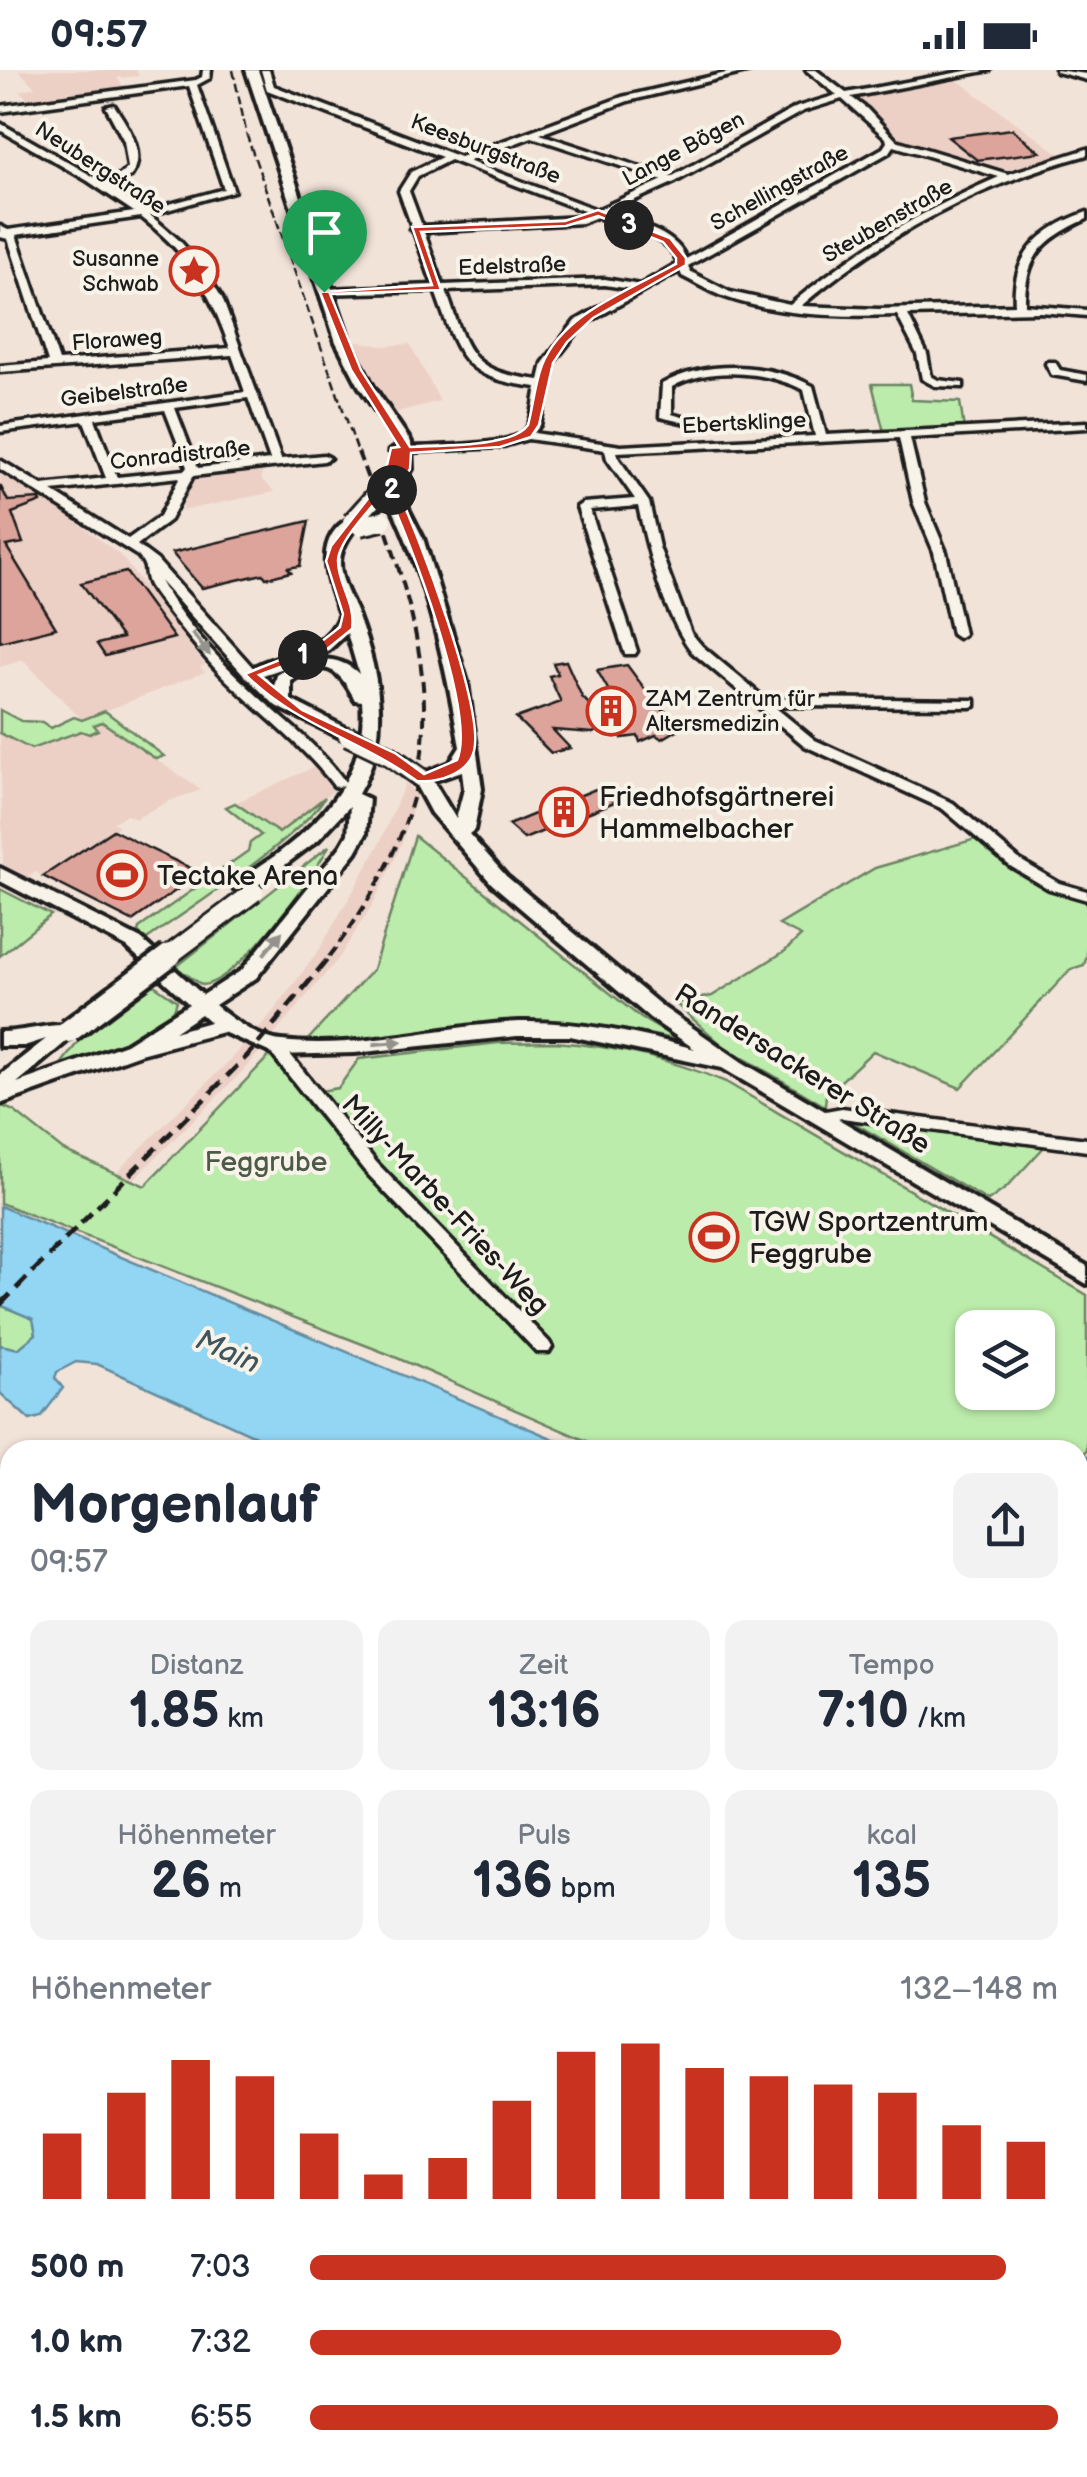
<!DOCTYPE html>
<html lang="de">
<meta charset="utf-8">
<style>
:root{--surface:#fff;--page:#f2f2f3;--text:#1f2937;--muted:#747a83;--accent:#c8321e}
body{margin:0;font-family:"Balsamiq Sans",sans-serif;background:var(--page);color:var(--text);height:100vh;display:flex;flex-direction:column;font-size:38px;white-space:nowrap}
*{box-sizing:border-box;margin:0}
p{font-size:32px;color:var(--muted)}
.icon{flex:none;width:55px;height:55px;fill:none;stroke:currentColor;stroke-width:2;stroke-linecap:round;stroke-linejoin:round}
.map{position:relative;flex:1;overflow:hidden}
.details{position:absolute;left:0px;top:1370px;width:1088px;height:1038px;display:flex;flex-direction:column;background:var(--surface);border-radius:30px 30px 0 0;box-shadow:0 2px 8px #0004}
.details>*{flex:none}
.buttons{position:absolute;left:955px;top:1240px;display:grid;gap:20px}
.buttons a{display:grid;place-items:center;width:100px;height:100px;border-radius:20px;background:var(--surface);box-shadow:0 2px 8px #0004;font-size:50px}
.pin{position:absolute;display:grid;place-items:center;width:85px;height:85px;color:#fff;margin:-102px -42px;border-radius:50% 50% 50% 0;rotate:-45deg;box-shadow:0 0 10px #0007}
.pin .icon{rotate:45deg}
.km{position:absolute;width:50px;height:50px;margin:-25px;border-radius:50%;background:#222;color:#fff;font-size:28px;line-height:50px;text-align:center}
.round{display:grid;place-items:center;flex:none;width:105px;height:105px;border-radius:20px;background:var(--page)}
.head{display:flex;align-items:center;justify-content:space-between;height:170px;padding:0 30px}
h1{font-size:55px;font-weight:700;line-height:75px}
.metrics{display:grid;grid-template-columns:repeat(3,1fr);gap:15px;height:170px;padding:10px 30px}
.metrics div{display:grid;align-content:center;border-radius:20px;background:var(--page);text-align:center}
.metrics b{font-size:50px;font-weight:700}
.metrics small{font-size:28px;font-weight:400}
.metrics p{font-size:28px}
.chart{height:280px;padding:20px 30px}
.chart p{display:flex;justify-content:space-between}
.chart svg{width:100%;height:180px;margin-top:10px;stroke:var(--accent);stroke-width:6}
ul{padding:0 30px;list-style:none;font-size:32px}
li{display:grid;grid-template-columns:160px 120px 1fr;align-items:center;height:75px}
li i{height:25px;border-radius:12px;background:var(--accent)}
.status{display:flex;justify-content:space-between;align-items:center;height:70px;padding:0 50px;background:var(--surface);direction:ltr}
.status svg{height:28px;fill:currentColor}
.map>svg:first-child{display:block}
.built{fill:#ecd0c6}
.green{fill:#bcecab;stroke:#6c8464;stroke-width:2.5;fill-rule:evenodd}
.water{fill:#92d6f4;stroke:#638c9e;stroke-width:2.5}
.lines{fill:none;stroke-linecap:round;stroke-linejoin:round}
.stream{stroke:#638c9e;stroke-width:5}
.building{fill:#dda49b;stroke:#1c1c1c;stroke-width:2.5}
.minor-casing{stroke:#1c1c1c;stroke-width:7}
.major-casing{stroke:#1c1c1c;stroke-width:8}
.minor{fill:#f7f3e8;fill-rule:evenodd}
.major{fill:#f7f3e8;fill-rule:evenodd}
.tram{stroke:#1c1c1c;stroke-width:4}
.rail-far2{stroke:#1c1c1c;stroke-width:2.5;stroke-dasharray:9 4;stroke-linecap:butt}
.rail-far1{stroke:#1c1c1c;stroke-width:4;stroke-dasharray:11 6;stroke-linecap:butt}
.rail{stroke:#1c1c1c;stroke-width:5;stroke-dasharray:15 8;stroke-linecap:butt}
.major-bridge-far1-casing{stroke:#1c1c1c;stroke-width:24;stroke-linecap:butt}
.major-bridge-casing{stroke:#1c1c1c;stroke-width:30;stroke-linecap:butt}
.major-bridge-far1{stroke:#f7f3e8;stroke-width:18}
.major-bridge{stroke:#f7f3e8;stroke-width:22}
.oneway{fill:#94928c}
.route{fill:#c8321e;stroke:#fff;stroke-width:2.5;fill-rule:evenodd}
.labels{text-anchor:middle;stroke-width:8;stroke-linejoin:round;paint-order:stroke}
.far-street-label{font-size:22px;fill:#1c1c1c;stroke:#f7f3e8}
.far-poi-label{font-size:22px;fill:#1c1c1c;stroke:#f7f3e8;text-anchor:end}
.poi-label{font-size:28px;fill:#1c1c1c;stroke:#f7f3e8;text-anchor:start}
.street-label{font-size:28px;fill:#1c1c1c;stroke:#f7f3e8}
.park-label{font-size:28px;fill:#4c5a47;stroke:#f7f3e8}
.water-label{font-size:30px;font-style:italic;fill:#3f545d;stroke:#f7f3e8}
</style>
<div class="status"><b>09:57</b><svg viewBox="0 0 49 12"><path d="M0 12V9h3v3zM5 12V6h3v6zM10 12V3h3v9zM15 12V0h3v12zM26 1h20v11H26zM47 4h2v5h-2z"/></svg></div>
<div class="map">
<svg width="1087" height="2407" viewBox="0 0 1087 2407">
<rect width="100%" height="100%" fill="#f2e3d9"/>
<filter id="ink" filterUnits="userSpaceOnUse"><feTurbulence type="fractalNoise" baseFrequency=".01" numOctaves="2"/><feDisplacementMap in="SourceGraphic" scale="20" xChannelSelector="R" yChannelSelector="G"/><feConvolveMatrix kernelMatrix="1 2 1 2 8 2 1 2 1" color-interpolation-filters="sRGB"/></filter>
<g filter="url(#ink)">
<!-- built -->
<path class="built" d="M18,0H136L139,6L117,8L125,18L76,25L69,22L30,31L19,21L35,17Z
M953,7L1061,85L1015,100L997,99L899,68L855,27Z
M350,270L382,276L410,274L440,331L394,343L370,312Z
M263,399L261,409L275,422L181,441L193,406Z
M0,402L60,439L121,486L205,595L200,597L205,602L82,650L23,590L0,597Z
M102,652L201,720L169,731L135,749L127,745L113,752L119,756L43,806L35,802L27,807L3,795L0,663L31,679Z
M314,697L333,721L279,763L235,733Z
M405,713L417,725L400,778L374,832L339,888L245,999L0,1242V1217L227,993L272,943L319,880L353,821L379,775Z
M0,1689L10,1697V1984L0,1994Z
M0,2274L10,2281V2398H160L171,2407H0Z
M275,2398H1027L1039,2407H286Z"/>
<!-- green -->
<path class="green" d="M872,314H909L912,330L960,332L964,359L884,362Z
M0,640L21,651L42,652L51,658L74,647L82,650L105,641L164,686L156,689L102,652L94,655L98,660L89,664L81,661L31,679L0,663Z
M325,727C299,769 192,837 147,869L138,863L139,858L248,781L250,773L261,765L226,737L235,733L279,763Z
M977,761L1015,793L1087,826V886L1084,895L1071,899L960,1018L873,981L826,1025L825,1036L722,975L675,933L712,926L785,881L801,866L779,855L875,798L976,769L970,763Z
M415,766L641,948L678,970C621,958 562,948 503,954C437,960 372,971 305,973L373,899Z
M329,776C312,809 237,913 202,915L176,897Z
M0,819L51,845L0,886Z
M154,915L177,931L172,946L118,976L56,1001L84,964Z
M554,972C616,976 669,989 726,1012L1087,1225V1379L1078,1395V1380H607L388,1284L0,1133V1035L14,1041L63,1080L145,1116L273,982L312,1040L379,1116L332,1049L320,1021L338,1018L359,989L498,973ZM972,1258H1038V1322H972Z
M844,1047L1046,1075L1006,1118L988,1131Z
M0,1235L34,1249L36,1264L18,1279L0,1275Z
M1087,1430V1613L1078,1608V1436Z"/>
<!-- water -->
<path class="water" d="M0,1136L580,1380H286L97,1294L76,1292L57,1302L55,1308L63,1318L41,1347L30,1350L0,1323V1275L18,1279L36,1264L33,1249L0,1235Z
M1078,1612L1087,1617V1761L1078,1755Z"/>
<g class="lines">
<!-- stream -->
<path class="stream" d="M1083,1395L1087,1387"/>
</g>
<!-- building -->
<path class="building" d="M1012,59L1040,82L977,90L948,67Z
M0,415L8,431L40,429L41,432L12,443L23,473L6,476L56,558L0,572Z
M309,451L300,496L288,498L291,502L266,508L263,504L202,518L172,483Z
M126,502L174,568L105,586L97,574L122,568L81,513Z
M566,591L582,627L592,637L614,630L597,600L627,595L656,634L684,656L662,669L656,665L640,672L638,666L622,668V650L593,663L553,660L570,678L551,683L516,648L561,632L549,606L558,604L553,593Z
M603,716L619,730L524,769L508,755Z
M113,760L150,779L201,803L132,851L43,806Z"/>
<g class="lines">
<!-- minor casing -->
<g class="minor-casing">
<path id="minor" d="M203,0H211L210,8L197,15L234,121L150,145L179,170L202,196L222,228L281,389L324,385L330,388L324,391L193,406L170,450L137,475L157,490L256,601V607H246L160,511C181,548 214,585 245,614C281,649 315,671 346,713L339,717L334,716C297,667 244,633 204,586C194,574 152,524 148,513C143,499 149,499 138,486L0,399V390L42,415L106,408L84,351L0,362V356L245,322L232,285L0,302V296L48,292L8,169L0,167V156L8,160L134,142L88,111L0,60V53L101,111L118,106L128,98L124,71L106,37L114,35C127,55 148,84 131,106L107,115L144,141L224,119L189,16L0,42V36L196,10L202,7ZM141,147C191,186 209,220 230,278L59,291L16,165ZM248,328L270,390L198,398L175,338ZM165,340L187,397L185,400L117,407L95,349ZM180,407L160,446L128,469L52,421Z
M261,0H269L274,16L460,87L622,27L739,0H754L628,31L540,64L671,107L797,37L837,25L806,0H816L846,23L971,0H990L851,27L867,39L896,70L1008,104L1087,79V85C983,113 883,165 801,236L879,239L1015,235C1011,184 1042,158 1087,142V149C1043,169 1025,186 1025,235L1087,240V246L1040,242L908,245L927,284L931,306L938,310L963,313V317L935,316L922,309L917,284L897,245C840,247 779,246 725,227C710,222 696,213 682,206L680,201L583,255L553,293L540,355L534,363L621,376L815,366L804,320C766,301 709,296 672,317V344L692,350L686,353L660,347L662,314C706,289 769,293 813,316L826,365L1087,352V358L910,368L925,432L946,482L964,564L958,568L952,564L934,482L913,432L899,368L617,382L619,389L649,432L659,477L691,563L702,576L769,632L786,628L975,630V636L970,637L786,636L776,638L815,670L953,733L1020,790L1059,813L1087,821V830L1049,819L1010,796L943,739L805,676L692,582C662,541 649,485 638,436L590,440L637,581L635,584H625L577,437L583,433L635,429L607,389L605,380L528,369L500,377L391,383L389,381L395,378C421,376 504,376 523,363C533,355 534,329 537,317C460,308 459,287 435,221L320,224V220L324,219L433,215L414,162L410,159L412,157L399,121L411,102L442,87L267,20ZM842,29L886,68L887,72L883,78L686,189C675,160 632,153 606,143L675,112L803,41ZM532,67L663,110L597,140L468,91ZM894,76L999,107C923,140 853,181 790,235L730,222L691,202L688,196L890,82ZM450,90L589,143L580,147L422,156L409,121L418,106ZM597,147C624,157 668,164 678,193L640,215L605,209L443,215L424,162L582,153ZM605,215L631,219L575,251L543,293L539,310C467,302 468,281 446,221Z
M1056,0L1087,4V10L1057,2Z
M1047,292H1055L1060,300L1087,305V311L1052,305L1046,294Z
M276,973L282,974L376,1092L549,1272L552,1277L549,1282H537L364,1100L270,982L268,978L270,974Z
M842,1038L1087,1069V1081L842,1048L820,1053L812,1047L814,1043Z
M1087,1398V1422L1078,1428V1405L1080,1400Z
M0,1670L10,1674V1694L0,1690Z
M1039,2398H1072L1076,2407H1043Z"/>
</g>
<!-- major casing -->
<g class="major-casing">
<path id="major" d="M246,0H258L350,272L373,316L411,372L412,399L398,419L423,468L467,612L482,719L474,760L469,764L506,806L664,938L742,992L1087,1196V1214L722,998L570,966H517L355,983L276,985L223,962L140,984L0,1034V1005L46,969L24,976H0V962C27,962 51,952 76,956L79,961L17,1013L126,974L189,934L127,877L0,811V798L141,869L203,925L242,900L341,776L348,764L350,736L318,770L249,822L242,824L233,818C244,805 261,796 276,785C328,746 368,700 362,631L355,630C339,598 324,587 291,611V630L354,662L357,666L348,671L276,636L243,604C273,580 324,588 340,544C327,513 311,467 352,447L360,452C350,464 340,477 340,493C340,511 351,529 357,544C380,604 392,666 358,724L369,729L366,764L356,782L256,908L215,935C232,950 259,969 282,971C361,980 442,955 520,952C579,951 638,963 695,979L650,948L492,814L431,743L412,708L450,693L460,677C446,594 426,507 389,431L379,439L371,434L396,399L397,372L359,316L336,272ZM347,563L359,604C344,589 326,587 305,591L329,580ZM293,595L277,605L274,616L263,605ZM462,701L464,719L456,749L433,711ZM201,944L210,952L174,962Z
M0,2168L10,2172V2209L0,2205Z
M0,2241L10,2245V2280L0,2276Z
M156,2398H196L200,2407H160Z
M234,2398H275L279,2407H238Z"/>
</g>
<!-- minor -->
<use href="#minor" class="minor"/>
<!-- major -->
<use href="#major" class="major"/>
<!-- tram -->
<path class="tram" d="M0,2214L10,2222
M223,2398L234,2407"/>
<!-- rail-far2 -->
<path class="rail-far2" d="M233,0L247,66L359,385"/>
<!-- rail-far1 -->
<path class="rail-far1" d="M329,887C469,703 433,583 358,382"/>
<!-- rail -->
<path class="rail" d="M0,1235L252,981L331,885"/>
<!-- major-bridge-far1 casing -->
<g class="major-bridge-far1-casing">
<path id="major-bridge-far1" d="M352,452L377,424
M360,456L382,451
M348,666L390,686L421,708
M167,887L254,822"/>
</g>
<!-- major-bridge casing -->
<g class="major-bridge-casing">
<path id="major-bridge" d="M69,961L170,885"/>
</g>
<!-- major-bridge-far1 -->
<use href="#major-bridge-far1" class="major-bridge-far1"/>
<!-- major-bridge -->
<use href="#major-bridge" class="major-bridge"/>
</g>
<!-- one-way arrows -->
<defs><path id="oneway-solid" d="M-6-.8H1V-3.2L6.5 0L1 3.2V.8H-6Z" transform="scale(2.5)"/></defs>
<g class="oneway">
<use href="#oneway-solid" transform="translate(201 574) rotate(52)"/>
<use href="#oneway-solid" transform="translate(273 873) rotate(-51)"/>
<use href="#oneway-solid" transform="translate(388 973) rotate(-5)"/>
</g>
</g>
<!-- route -->
<path class="route" d="M598,140L670,168L686,188V195L593,248L567,272L553,293L539,355L531,367L500,377L411,383L410,399L397,420C418,462 485,640 474,681C468,704 438,713 417,711C361,670 293,654 245,604L317,575L340,557L343,544L326,491L331,476L384,408L391,378L399,377L351,300L320,222L432,215L412,157L565,151ZM598,146L663,172L676,188V194C632,219 562,243 542,295C535,313 533,336 528,355C512,378 438,375 410,377L361,300L330,224L441,220L421,162L566,156ZM386,420C409,467 477,645 457,690L424,704L395,683L302,640L259,605L326,580L352,559C356,533 338,515 338,491C338,471 374,435 386,420Z"/>
<!-- icons -->
<defs>
<g id="sight-ring" transform="scale(2.5)"><circle r="9.5" fill="#f7f3e8" stroke="#c8321e" stroke-width="1.5"/><path d="M0-6L1.8-2.2L6-1.7L2.9 1.2L3.7 5.4L0 3.3L-3.7 5.4L-2.9 1.2L-6-1.7L-1.8-2.2Z" fill="#c8321e"/></g>
<g id="building-ring" transform="scale(2.5)"><circle r="9.5" fill="#f7f3e8" stroke="#c8321e" stroke-width="1.5"/><path d="M-4-6H4V6H1V3H-1V6H-4ZM-2.5-4.3h1.7v1.8h-1.7ZM.8-4.3h1.7v1.8H.8ZM-2.5-1h1.7V.8h-1.7ZM.8-1h1.7V.8H.8Z" fill="#c8321e"/></g>
<g id="stadium-ring" transform="scale(2.5)"><circle r="9.5" fill="#f7f3e8" stroke="#c8321e" stroke-width="1.5"/><path d="M0-5a6.5 5 0 1 0 0 10a6.5 5 0 1 0 0-10ZM-3.5-1.8h7v3.6h-7Z" fill="#c8321e"/></g>
</defs>
<g fill-rule="evenodd">
<use href="#sight-ring" x="194" y="201"/>
<use href="#building-ring" x="611" y="641"/>
<use href="#building-ring" x="564" y="742"/>
<use href="#stadium-ring" x="122" y="805"/>
<use href="#stadium-ring" x="714" y="1167"/>
</g>
<g class="labels">
<!-- far-street labels -->
<g class="far-street-label">
<text transform="translate(486 78) rotate(21)" y="8">Keesburgstraße</text>
<text transform="translate(683 78) rotate(-28)" y="8">Lange Bögen</text>
<text transform="translate(101 97) rotate(33)" y="8">Neubergstraße</text>
<text transform="translate(779 117) rotate(-29)" y="8">Schellingstraße</text>
<text transform="translate(887 150) rotate(-30)" y="8">Steubenstraße</text>
<text transform="translate(512 195) rotate(-2)" y="8">Edelstraße</text>
<text transform="translate(117 269) rotate(-4)" y="8">Floraweg</text>
<text transform="translate(124 321) rotate(-7)" y="8">Geibelstraße</text>
<text transform="translate(744 352) rotate(-3)" y="8">Ebertsklinge</text>
<text transform="translate(180 384) rotate(-6)" y="8">Conradistraße</text>
</g>
<!-- far-poi labels -->
<g class="far-poi-label">
<text x="159" y="196">Susanne<tspan x="159" dy="25">Schwab</tspan></text>
<text x="646" y="636" text-anchor="start">ZAM Zentrum für<tspan x="646" dy="25">Altersmedizin</tspan></text>
</g>
<!-- poi labels -->
<g class="poi-label">
<text x="599" y="736">Friedhofsgärtnerei<tspan x="599" dy="32">Hammelbacher</tspan></text>
<text x="157" y="815">Tectake Arena</text>
<text x="749" y="1161">TGW Sportzentrum<tspan x="749" dy="32">Feggrube</tspan></text>
</g>
<!-- street labels -->
<g class="street-label">
<text transform="translate(803 998) rotate(32)" y="10">Randersackerer Straße</text>
<text transform="translate(446 1134) rotate(47)" y="10">Milly-Marbe-Fries-Weg</text>
</g>
<!-- park labels -->
<g class="park-label">
<text x="266" y="1101">Feggrube</text>
</g>
<!-- water labels -->
<g class="water-label">
<text transform="translate(228 1281) rotate(24)" y="10">Main</text>
</g>
</g>
</svg>
<div class="buttons">
<a><svg class="icon" aria-label="layers" viewBox="0 0 24 24"><path d="M12 4l9 5-9 5-9-5zM3 14l9 5 9-5"/></svg></a>
</div>
<div class="pin" style="left:324px;top:222px;background:#1e9e55"><svg class="icon" aria-label="arrive" viewBox="0 0 24 24"><path d="M6 21V4h12l-3 4 3 4H6"/></svg></div>
<b class="km" style="left:303px;top:585px">1</b>
<b class="km" style="left:392px;top:420px">2</b>
<b class="km" style="left:629px;top:155px">3</b>
<section class="details">
<div class="head"><div><h1>Morgenlauf</h1><p>09:57</p></div><a class="round"><svg class="icon" aria-label="share" viewBox="0 0 24 24"><path d="M12 15V3M7 8l5-5 5 5M5 13v7h14v-7"/></svg></a></div>
<div class="metrics">
<div><p>Distanz</p><b>1.85<small> km</small></b></div>
<div><p>Zeit</p><b>13:16</b></div>
<div><p>Tempo</p><b>7:10<small> /km</small></b></div>
</div>
<div class="metrics">
<div><p>Höhenmeter</p><b>26<small> m</small></b></div>
<div><p>Puls</p><b>136<small> bpm</small></b></div>
<div><p>kcal</p><b>135</b></div>
</div>
<div class="chart"><p><span>Höhenmeter</span>132–148 m</p>
<svg viewBox="0 0 160 44" preserveAspectRatio="none"><path d="M5 44V28M15 44V18M25 44V10M35 44V14M45 44V28M55 44V38M65 44V34M75 44V20M85 44V8M95 44V6M105 44V12M115 44V14M125 44V16M135 44V18M145 44V26M155 44V30"/></svg>
</div>
<ul>
<li><b>500 m</b>7:03<i style="width:93%"></i></li>
<li><b>1.0 km</b>7:32<i style="width:71%"></i></li>
<li><b>1.5 km</b>6:55<i style="width:100%"></i></li>
</ul>
</section>
</div>
